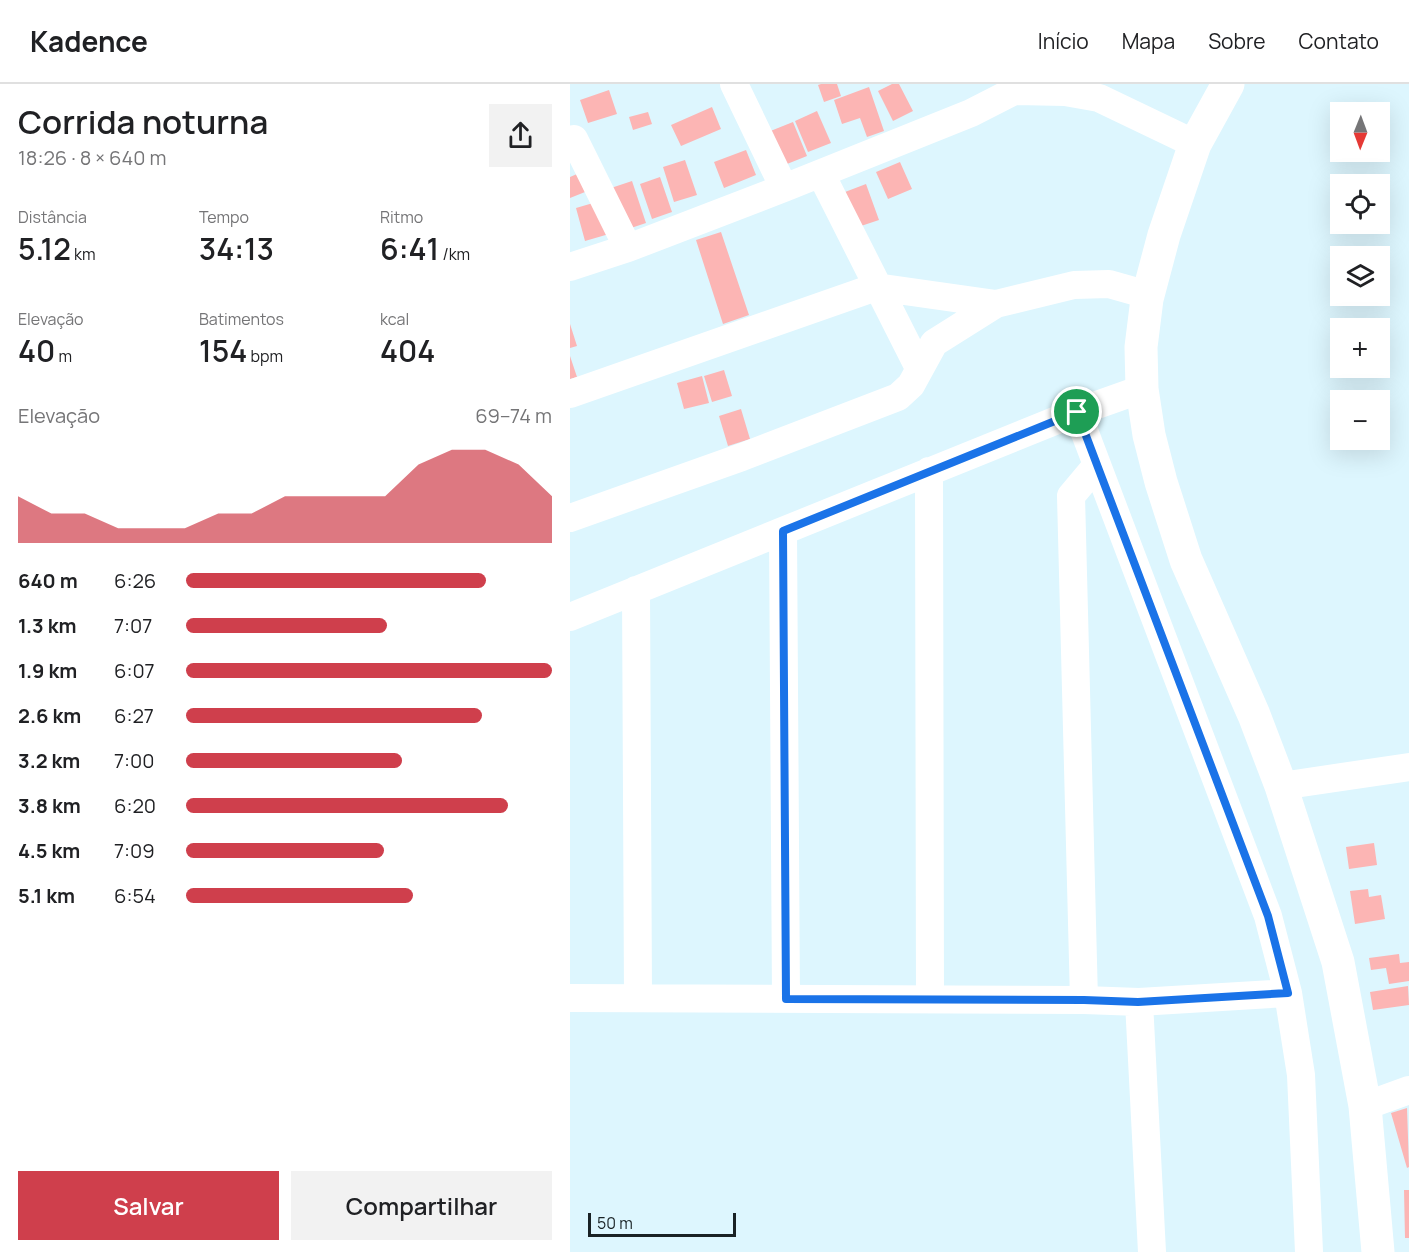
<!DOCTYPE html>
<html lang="pt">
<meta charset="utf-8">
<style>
:root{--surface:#fff;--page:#f2f2f2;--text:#202124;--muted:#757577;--line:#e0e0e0;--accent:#cf3f4c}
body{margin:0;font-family:Manrope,sans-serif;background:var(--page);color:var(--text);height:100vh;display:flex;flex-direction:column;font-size:22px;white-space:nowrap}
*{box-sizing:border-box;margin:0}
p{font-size:20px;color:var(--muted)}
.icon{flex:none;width:33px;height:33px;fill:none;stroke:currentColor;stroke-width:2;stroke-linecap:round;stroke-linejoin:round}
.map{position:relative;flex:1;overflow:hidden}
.details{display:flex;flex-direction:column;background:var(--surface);width:570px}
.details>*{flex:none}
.needle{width:39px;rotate:181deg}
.fabs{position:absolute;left:760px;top:18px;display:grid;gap:12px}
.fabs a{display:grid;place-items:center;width:60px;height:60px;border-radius:0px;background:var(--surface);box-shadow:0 6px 24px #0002;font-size:30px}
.scale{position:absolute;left:18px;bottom:15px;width:148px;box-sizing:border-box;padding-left:6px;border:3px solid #192225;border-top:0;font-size:16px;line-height:21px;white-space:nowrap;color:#192225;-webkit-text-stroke:4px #ddf6fe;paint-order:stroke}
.pin{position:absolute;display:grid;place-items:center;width:51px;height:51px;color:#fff;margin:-26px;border:3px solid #fff;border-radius:50%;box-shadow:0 2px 6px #0007}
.round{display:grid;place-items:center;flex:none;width:63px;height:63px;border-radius:0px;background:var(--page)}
.head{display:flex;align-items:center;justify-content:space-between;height:102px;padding:0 18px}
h1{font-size:33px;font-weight:600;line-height:45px}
.stats{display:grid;grid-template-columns:repeat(3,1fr);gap:9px;height:102px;padding:6px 18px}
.stats div{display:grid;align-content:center}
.stats b{font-size:30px;font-weight:600}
.stats small{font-size:16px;font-weight:400}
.stats p{font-size:16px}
.chart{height:168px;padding:12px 18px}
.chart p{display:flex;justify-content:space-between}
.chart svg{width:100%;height:108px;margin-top:6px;fill:var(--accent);opacity:.7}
.cta{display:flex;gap:12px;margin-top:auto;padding:12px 18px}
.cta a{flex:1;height:69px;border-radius:0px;background:var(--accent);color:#fff;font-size:24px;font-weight:600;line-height:69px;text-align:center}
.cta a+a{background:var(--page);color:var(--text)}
ul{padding:0 18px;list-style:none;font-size:20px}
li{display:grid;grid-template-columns:96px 72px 1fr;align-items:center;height:45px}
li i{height:15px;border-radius:8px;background:var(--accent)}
header{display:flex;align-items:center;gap:36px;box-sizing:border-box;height:84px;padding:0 30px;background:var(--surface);border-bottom:2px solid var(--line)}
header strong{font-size:28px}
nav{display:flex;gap:33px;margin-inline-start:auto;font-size:21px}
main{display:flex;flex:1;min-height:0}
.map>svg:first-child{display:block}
.building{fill:#fcb5b4}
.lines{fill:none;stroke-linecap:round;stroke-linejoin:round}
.minor{stroke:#fff;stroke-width:28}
.major{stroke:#fff;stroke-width:33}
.route-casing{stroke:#fff;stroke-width:12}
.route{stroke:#1a73e8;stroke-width:8}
</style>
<header>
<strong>Kadence</strong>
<nav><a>Início</a><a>Mapa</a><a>Sobre</a><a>Contato</a></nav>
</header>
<main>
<section class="details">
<div class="head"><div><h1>Corrida noturna</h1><p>18:26 · 8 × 640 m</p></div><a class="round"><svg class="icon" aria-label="share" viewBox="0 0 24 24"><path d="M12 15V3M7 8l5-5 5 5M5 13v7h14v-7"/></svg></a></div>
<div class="stats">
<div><p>Distância</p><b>5.12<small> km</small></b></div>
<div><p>Tempo</p><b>34:13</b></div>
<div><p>Ritmo</p><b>6:41<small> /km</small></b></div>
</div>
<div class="stats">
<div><p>Elevação</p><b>40<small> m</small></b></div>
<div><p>Batimentos</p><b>154<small> bpm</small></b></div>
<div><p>kcal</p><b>404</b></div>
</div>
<div class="chart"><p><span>Elevação</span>69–74 m</p>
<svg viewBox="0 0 160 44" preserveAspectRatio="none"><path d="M0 44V25L10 32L20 32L30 38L40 38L50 38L60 32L70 32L80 25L90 25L100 25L110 25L120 12L130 6L140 6L150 12L160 25V44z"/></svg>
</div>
<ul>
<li><b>640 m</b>6:26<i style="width:82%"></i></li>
<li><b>1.3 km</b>7:07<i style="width:55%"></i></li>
<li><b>1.9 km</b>6:07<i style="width:100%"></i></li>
<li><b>2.6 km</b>6:27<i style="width:81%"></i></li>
<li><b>3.2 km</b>7:00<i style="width:59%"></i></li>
<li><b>3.8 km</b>6:20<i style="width:88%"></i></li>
<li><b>4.5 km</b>7:09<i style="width:54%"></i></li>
<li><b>5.1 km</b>6:54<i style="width:62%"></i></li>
</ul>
<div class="cta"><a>Salvar</a><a>Compartilhar</a></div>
</section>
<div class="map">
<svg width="839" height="1168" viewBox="0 0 839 1168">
<rect width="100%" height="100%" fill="#ddf6fe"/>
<!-- building -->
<path class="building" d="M251,0H267L271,12L254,18L248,1Z
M322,0H329L343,27L323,37L308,7Z
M299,3L314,47L297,53L290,34L272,40L264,16Z
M39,6L47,30L18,39L10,16Z
M142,23L151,45L111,62L101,41Z
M247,27L261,59L238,68L225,37Z
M78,28L82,40L63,46L59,33Z
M223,38L237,72L207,84L193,50Z
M176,66L186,91L154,104L144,78Z
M115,76L127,111L104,118L93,83Z
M330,78L342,105L318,115L306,88Z
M7,90L15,108L0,114V93Z
M90,93L102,128L82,135L70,100Z
M62,97L76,139L55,146L41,104Z
M296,100L309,136L288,143L275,108Z
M30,117L39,150L15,157L6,124Z
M151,148L179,231L153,240L126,156Z
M0,240L7,262L0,264Z
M0,272L7,293L0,295Z
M154,286L162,312L142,318L134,292Z
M132,292L139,319L114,325L107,299Z
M171,325L180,355L158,362L149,332Z
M804,759L807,781L779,785L776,763Z
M798,805L799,813L811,811L815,835L785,840L780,807Z
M829,870L830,879L839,878V897L819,900L816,884L801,886L799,874Z
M838,902L839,921L803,926L800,908Z
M837,1024L839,1083L837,1084L821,1029Z
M834,1106H839V1154H835Z"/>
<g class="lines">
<!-- minor -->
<path class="minor" d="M164,0L214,104
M4,55L58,164
M251,90L349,284
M0,183L58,164L214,104L401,29L444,7L495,8L529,14L625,60
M0,310L306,203L426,220
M507,328L698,832L718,909L731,991L739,1168
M359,387L360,915
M0,434L172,373L328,313L341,301L364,259L426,220L504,201L539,200L578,211
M213,447L216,915
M66,506L68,914
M0,533L507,328L572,305
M711,702L839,683
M0,914L514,916L569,918L718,909
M514,916L501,412L527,381
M569,918L582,1168
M795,1022L839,1006"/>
<!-- major -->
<path class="major" d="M658,0L625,60L594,151L577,215L571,263L572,305L579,351L591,398L616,476L684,631L711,702L768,878L795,1022L808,1168"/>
</g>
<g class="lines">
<!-- route casing -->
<g class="route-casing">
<path id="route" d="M507,328L698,832L718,909L568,918L514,916L216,915L213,447Z"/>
</g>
<!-- route -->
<use href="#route" class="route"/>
</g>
</svg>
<div class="fabs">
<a><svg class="needle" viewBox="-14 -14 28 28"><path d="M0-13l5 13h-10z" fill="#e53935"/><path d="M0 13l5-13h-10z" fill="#757577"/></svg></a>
<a><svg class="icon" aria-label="locate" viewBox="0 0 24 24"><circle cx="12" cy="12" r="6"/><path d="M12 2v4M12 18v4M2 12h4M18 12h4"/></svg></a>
<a><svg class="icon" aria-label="layers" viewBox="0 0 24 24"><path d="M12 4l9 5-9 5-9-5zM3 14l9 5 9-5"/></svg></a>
<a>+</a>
<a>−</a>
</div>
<div class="scale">50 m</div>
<div class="pin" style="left:507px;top:328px;background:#1e9e55"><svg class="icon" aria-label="arrive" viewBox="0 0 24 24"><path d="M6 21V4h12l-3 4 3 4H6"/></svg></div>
</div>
</main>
